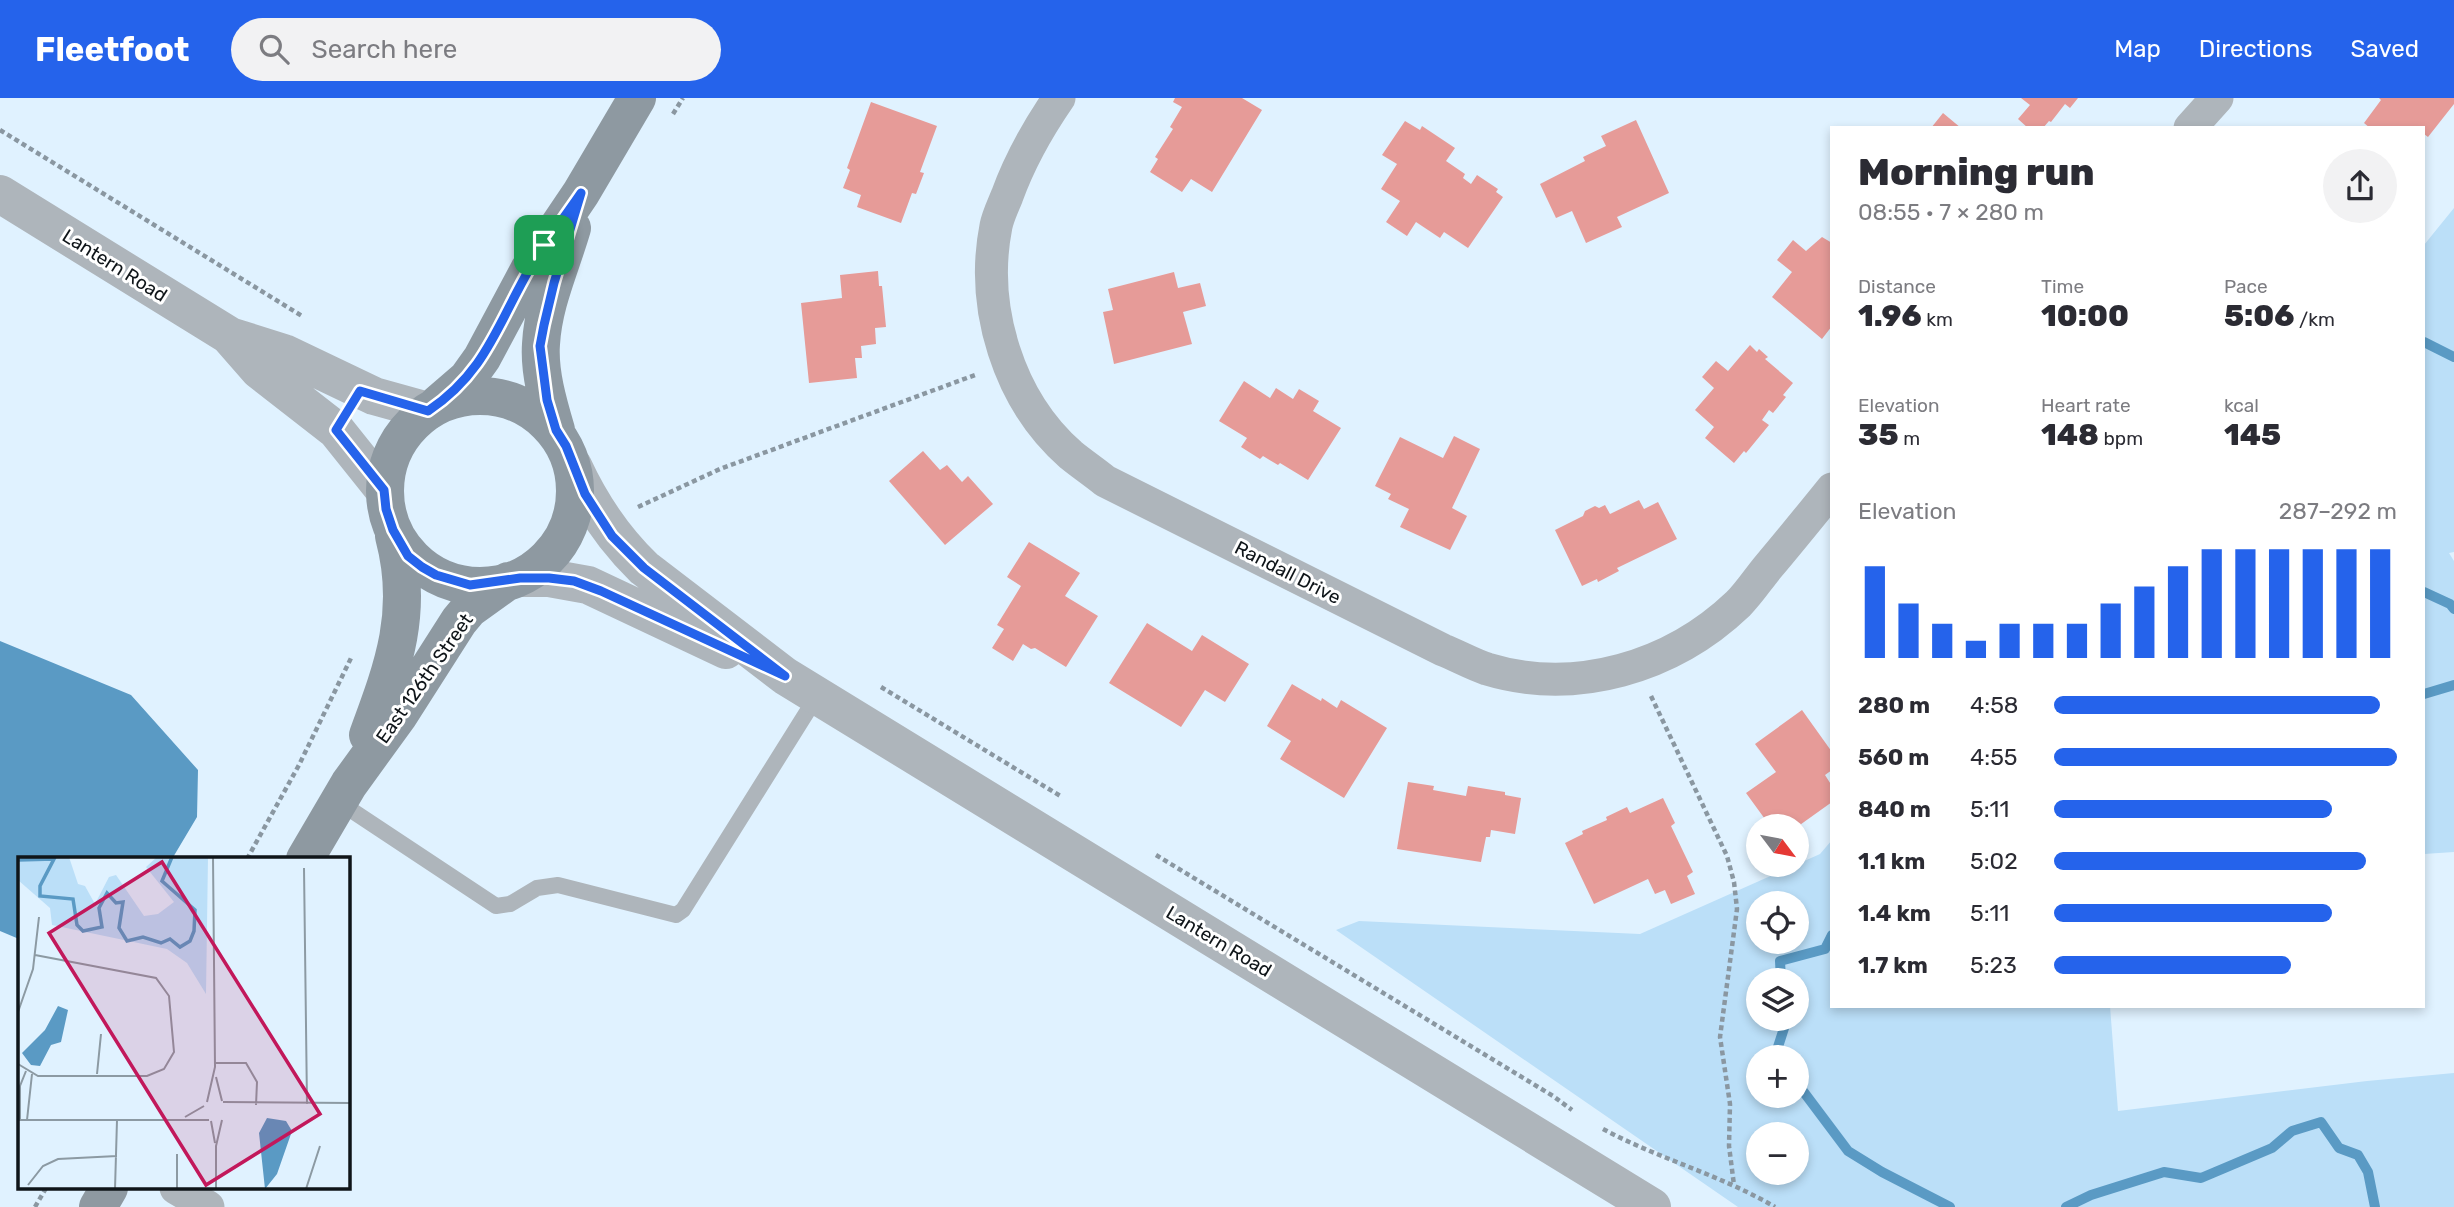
<!DOCTYPE html>
<meta charset="utf-8">
<style>
:root{--surface:#fff;--page:#f2f2f3;--text:#2b2b33;--muted:#7c7c81;--accent:#2563eb}
body{margin:0;font-family:Rubik,sans-serif;background:var(--page);color:var(--text);height:100vh;display:flex;flex-direction:column;font-size:26px;white-space:nowrap}
*{box-sizing:border-box;margin:0}
p{font-size:23px;color:var(--muted)}
.icon{flex:none;width:38px;height:38px;fill:none;stroke:currentColor;stroke-width:2;stroke-linecap:round;stroke-linejoin:round}
.map{position:relative;flex:1;overflow:hidden}
.sheet{position:absolute;left:1830px;top:28px;width:595px;height:882px;display:flex;flex-direction:column;background:var(--surface);border-radius:0px;box-shadow:0 4px 10px #0003}
.sheet>*{flex:none}
.needle{width:46px;rotate:122deg}
.buttons{position:absolute;left:1746px;top:716px;display:grid;gap:14px}
.buttons a{display:grid;place-items:center;width:63px;height:63px;border-radius:50%;background:var(--surface);box-shadow:0 4px 10px #0003;font-size:35px}
.pin{position:absolute;display:grid;place-items:center;width:60px;height:60px;color:#fff;margin:-30px;border-radius:14px;box-shadow:0 4px 10px #0006}
.round{display:grid;place-items:center;flex:none;width:74px;height:74px;border-radius:37px;background:var(--page)}
.overview{display:flex;align-items:center;justify-content:space-between;height:119px;padding:0 28px}
h1{font-size:38px;font-weight:800;line-height:52px}
.stats{display:grid;grid-template-columns:repeat(3,1fr);gap:10px;height:119px;padding:7px 28px}
.stats div{display:grid;align-content:center}
.stats b{font-size:30px;font-weight:800}
.stats small{font-size:19px;font-weight:400}
.stats p{font-size:19px}
.chart{height:196px;padding:14px 28px}
.chart p{display:flex;justify-content:space-between}
.chart svg{width:100%;height:126px;margin-top:7px;stroke:var(--accent);stroke-width:6}
ul{padding:0 28px;list-style:none;font-size:23px}
li{display:grid;grid-template-columns:112px 84px 1fr;align-items:center;height:52px}
li i{height:18px;border-radius:9px;background:var(--accent)}
header{display:flex;align-items:center;gap:42px;box-sizing:border-box;height:98px;padding:0 35px;background:var(--accent);color:#fff}
header strong{font-size:33px}
nav{display:flex;gap:38px;margin-inline-start:auto;font-size:24px}
.search{width:490px;height:63px;background:var(--page);display:flex;align-items:center;gap:18px;box-sizing:border-box;padding:0 24px;border-radius:38px;color:var(--muted);font-size:26px}
.map>svg:first-child{display:block}
.green{fill:#bbdff8;fill-rule:evenodd}
.water{fill:#5a9ac4}
.lines{fill:none;stroke-linecap:round;stroke-linejoin:round}
.stream{stroke:#5a9ac4;stroke-width:10}
.building{fill:#e69b98}
.path{stroke:#8a97a1;stroke-width:4.5;stroke-dasharray:5 3.5;stroke-linecap:butt}
.service{stroke:#aeb5bb;stroke-width:16}
.minor{stroke:#aeb5bb;stroke-width:33}
.tertiary{stroke:#aeb5bb;stroke-width:38}
.secondary{stroke:#8e99a1;stroke-width:38}
.route-casing{stroke:#fff;stroke-width:14}
.route{stroke:#2563eb;stroke-width:9}
.labels{text-anchor:middle;stroke-width:6;stroke-linejoin:round;paint-order:stroke}
.street-label{font-size:19px;fill:#0f1519;stroke:#fff}
.inset-river{fill:none;stroke:#5a9ac4;stroke-width:3.5}
.inset-road{fill:none;stroke:#8c9aa3;stroke-width:2}
.view{fill:#c2185b;fill-opacity:0.15;stroke:#c2185b;stroke-width:3.5}
.inset-edge{fill:none;stroke:#0f1519;stroke-width:3.5}
</style>
<header>
<strong>Fleetfoot</strong>
<div class="search"><svg class="icon" aria-label="search" viewBox="0 0 24 24"><circle cx="10" cy="10" r="6"/><path d="M15 15l6 6"/></svg>Search here</div>
<nav><a>Map</a><a>Directions</a><a>Saved</a></nav>
</header>
<div class="map">
<svg width="2454" height="1109" viewBox="0 0 2454 1109">
<rect width="100%" height="100%" fill="#e0f2ff"/>
<!-- green -->
<path class="green" d="M2454,110V454L2449,455L2454,463V754L2424,756V147Z
M1832,742V908H2110L2118,1013L2367,983L2454,975V1109H1738L1336,832L1359,823L1640,836L1820,756ZM1759,805H1797V844H1759ZM1759,882H1797V920H1759ZM1759,959H1797V998H1759ZM1759,1036H1797V1074H1759Z"/>
<!-- water -->
<path class="water" d="M0,543L131,597L198,672L197,719L172,761H19V841L0,833Z"/>
<g class="lines">
<!-- stream -->
<path class="stream" d="M2424,244L2454,259
M2424,494L2450,506L2454,511
M2424,596L2454,587
M1781,882L1780,863L1825,851L1832,837
M1781,959L1777,952L1785,927L1784,920
M1797,985L1848,1053L1882,1074L1950,1109
M2066,1109L2091,1097L2164,1074L2201,1080L2272,1050L2292,1033L2321,1024L2339,1050L2358,1057L2368,1074L2375,1109"/>
</g>
<!-- building -->
<path class="building" d="M1175,0H1242L1262,12L1212,94L1191,81L1182,94L1150,74L1158,61L1155,59L1173,31L1170,29L1182,9L1173,4Z
M2021,0H2078L2070,10L2065,6L2051,24L2049,23L2043,30H2028L2018,21L2030,7Z
M2379,0H2454V6L2428,39L2424,36V30H2370L2364,25L2381,2Z
M871,4L937,28L920,74L924,75L916,96L912,95L901,125L857,109L861,97L843,90L850,72L847,70Z
M1943,15L1961,30H1931Z
M1636,22L1669,95L1617,119L1622,129L1586,145L1572,113L1556,120L1540,86L1585,63L1583,59L1606,48L1601,38Z
M1405,23L1420,32L1422,28L1455,50L1446,63L1465,76L1463,80L1471,86L1477,77L1498,91L1496,94L1503,99L1468,150L1444,134L1440,140L1416,124L1407,138L1386,124L1400,103L1381,91L1397,66L1382,57Z
M1822,139L1832,145V228L1822,241L1772,199L1792,174L1777,162L1793,142L1806,153Z
M878,173L879,188H882L886,229L875,230L876,246L861,248L862,260H855L857,280L809,285L801,205L842,200L840,177Z
M1174,174L1178,190L1200,185L1206,208L1183,214L1192,246L1114,266L1103,214L1113,212L1108,191Z
M1750,247L1757,254L1759,251L1768,259L1765,261L1793,285L1783,297L1786,299L1773,315L1769,312L1762,322L1769,327L1746,355L1744,353L1734,365L1705,340L1714,329L1695,312L1714,290L1702,279L1716,263L1728,273Z
M1244,283L1270,300L1276,290L1293,301L1299,291L1319,303L1313,313L1341,330L1308,382L1280,365L1278,367L1263,358L1260,361L1241,349L1247,340L1219,323Z
M1454,338L1480,351L1452,410L1467,418L1450,452L1400,429L1409,411L1388,401L1391,396L1375,388L1400,339L1443,360Z
M923,353L940,372L947,367L962,384L968,378L993,406L945,447L889,383Z
M1639,402L1644,411L1658,404L1677,441L1617,470L1619,473L1598,484L1597,481L1582,488L1555,432L1583,418L1585,413L1595,408L1599,410L1605,407L1610,416Z
M1029,444L1080,475L1065,498L1098,518L1066,569L1035,550L1031,551L1023,546L1013,563L992,550L1004,531L997,527L1021,488L1007,479Z
M1147,525L1192,553L1202,537L1249,566L1225,604L1205,592L1181,629L1109,585Z
M1292,586L1321,603L1322,600L1337,610L1341,602L1387,630L1344,700L1280,661L1291,643L1267,628Z
M1802,612L1832,654V672L1825,677L1832,688V704L1797,729L1770,728L1746,695L1776,674L1755,646Z
M1408,684L1434,688L1433,692L1466,698L1468,688L1505,694V697L1521,700L1515,736L1491,732L1490,739H1486L1481,764L1397,751Z
M1663,700L1675,725L1671,728L1693,774L1687,778L1695,796L1671,806L1665,792L1655,796L1648,781L1594,806L1565,745L1583,736L1582,733L1607,722L1606,719L1627,709L1630,715Z"/>
<g class="lines">
<!-- path -->
<path class="path" d="M673,16L683,0
M0,32L302,218
M638,409L720,371L975,277
M881,589L1062,699
M1651,598L1727,758L1734,784L1737,811L1720,939L1730,1006L1729,1048L1734,1087
M1156,757L1553,998L1572,1012
M247,761L299,667L352,558
M1603,1031C1659,1061 1721,1077 1775,1109
M35,1109L46,1090"/>
<!-- service -->
<path class="service" d="M339,704L496,808L510,806L537,790L558,787L676,817L683,812L817,598"/>
<!-- minor -->
<path class="minor" d="M1059,0C1037,32 1020,62 1007,98C1003,108 998,118 996,128C980,209 1008,302 1071,357C1082,366 1094,374 1105,383L1443,552C1458,558 1472,566 1487,571C1576,598 1672,569 1738,506C1749,495 1758,481 1768,469C1790,443 1811,417 1832,391
M2190,30L2217,0
M176,1090L208,1109"/>
<!-- tertiary -->
<path class="tertiary" d="M0,96L230,238L284,255L374,298L428,313
M231,240L259,272L336,332L384,392
M573,368C591,407 613,440 644,470L785,578L1652,1109
M520,480H549L588,487L726,552"/>
<!-- secondary -->
<path class="secondary" d="M385 393a95 95 0 1 1 190 0a95 95 0 1 1-190 0Z
M438,306L467,281L482,260L529,172L581,95L637,0
M556,332C548,305 539,274 541,246C543,206 561,168 572,130
M368,637C394,567 414,513 394,438
M305,761L349,686L399,617L459,523L469,511L508,483
M98,1109L109,1090"/>
</g>
<g class="lines">
<!-- route casing -->
<g class="route-casing">
<path id="route" d="M581,95L554,185L544,227L540,248L547,302L556,332L566,348L585,396L612,438L644,470L785,578L601,493L574,483L549,480H520L470,487L436,477L422,469L408,458L393,432L386,411L384,392L336,332L360,293L428,313C486,274 497,227 530,170C545,144 564,120 581,95Z"/>
</g>
<!-- route -->
<use href="#route" class="route"/>
</g>
<g class="labels">
<!-- street labels -->
<g class="street-label">
<text transform="translate(115 167) rotate(32)" y="7">Lantern Road</text>
<text transform="translate(1288 474) rotate(27)" y="7">Randall Drive</text>
<text transform="translate(424 580) rotate(-55)" y="7">East 126th Street</text>
<text transform="translate(1219 843) rotate(31)" y="7">Lantern Road</text>
</g>
</g>
<!-- overview -->
<g transform="translate(18 759)">
<rect width="332" height="332" fill="#e0f2ff"/>
<path d="M0,0H51L60,27L67,29L77,47L91,20L98,18L126,59L140,57L156,45L128,10L139,0H190L188,137L169,106L149,92L34,68L32,51L0,23Z" fill="#bbdff8"/>
<path d="M40,149L50,153L43,185L33,188L22,209L13,208L4,196L27,173ZM249,261L268,264L274,274L259,317L247,332L241,276Z" fill="#5a9ac4"/>
<path class="inset-river" d="M0,3L36,2L22,29V39L55,42L59,68L65,74L84,70L81,51L89,36L98,46L105,45L101,71L109,84L125,80L143,86L152,82L162,90L172,84L176,74L177,53L144,24L154,0"/>
<path class="inset-road" d="M286,11L289,247M0,155L15,112L21,60M197,206H228L239,225L238,248M0,207L20,219H129L146,212L156,195L151,139L138,121L17,98M79,217L83,177M198,220L204,244M189,245L197,210L195,0M205,245L333,246M167,260L186,249M0,263H191M2,263V229L8,214M9,263L14,217M193,264L197,286M159,297V332M10,328L25,309L40,302L99,299M97,332L99,263M198,332V289L204,263M288,332L302,289"/>
<path class="view" d="M144,5L302,257L188,328L31,76Z"/>
<rect width="332" height="332" class="inset-edge"/>
</g>
</svg>
<div class="buttons">
<a><svg class="needle" viewBox="-14 -14 28 28"><path d="M0-13l5 13h-10z" fill="#e53935"/><path d="M0 13l5-13h-10z" fill="#7c7c81"/></svg></a>
<a><svg class="icon" aria-label="locate" viewBox="0 0 24 24"><circle cx="12" cy="12" r="6"/><path d="M12 2v4M12 18v4M2 12h4M18 12h4"/></svg></a>
<a><svg class="icon" aria-label="layers" viewBox="0 0 24 24"><path d="M12 4l9 5-9 5-9-5zM3 14l9 5 9-5"/></svg></a>
<a>+</a>
<a>−</a>
</div>
<div class="pin" style="left:544px;top:147px;background:#1e9e55"><svg class="icon" aria-label="arrive" viewBox="0 0 24 24"><path d="M6 21V4h12l-3 4 3 4H6"/></svg></div>
<section class="sheet">
<div class="overview"><div><h1>Morning run</h1><p>08:55 · 7 × 280 m</p></div><a class="round"><svg class="icon" aria-label="share" viewBox="0 0 24 24"><path d="M12 15V3M7 8l5-5 5 5M5 13v7h14v-7"/></svg></a></div>
<div class="stats">
<div><p>Distance</p><b>1.96<small> km</small></b></div>
<div><p>Time</p><b>10:00</b></div>
<div><p>Pace</p><b>5:06<small> /km</small></b></div>
</div>
<div class="stats">
<div><p>Elevation</p><b>35<small> m</small></b></div>
<div><p>Heart rate</p><b>148<small> bpm</small></b></div>
<div><p>kcal</p><b>145</b></div>
</div>
<div class="chart"><p><span>Elevation</span>287–292 m</p>
<svg viewBox="0 0 160 44" preserveAspectRatio="none"><path d="M5 44V12M15 44V25M25 44V32M35 44V38M45 44V32M55 44V32M65 44V32M75 44V25M85 44V19M95 44V12M105 44V6M115 44V6M125 44V6M135 44V6M145 44V6M155 44V6"/></svg>
</div>
<ul>
<li><b>280 m</b>4:58<i style="width:95%"></i></li>
<li><b>560 m</b>4:55<i style="width:100%"></i></li>
<li><b>840 m</b>5:11<i style="width:81%"></i></li>
<li><b>1.1 km</b>5:02<i style="width:91%"></i></li>
<li><b>1.4 km</b>5:11<i style="width:81%"></i></li>
<li><b>1.7 km</b>5:23<i style="width:69%"></i></li>
</ul>
</section>
</div>
